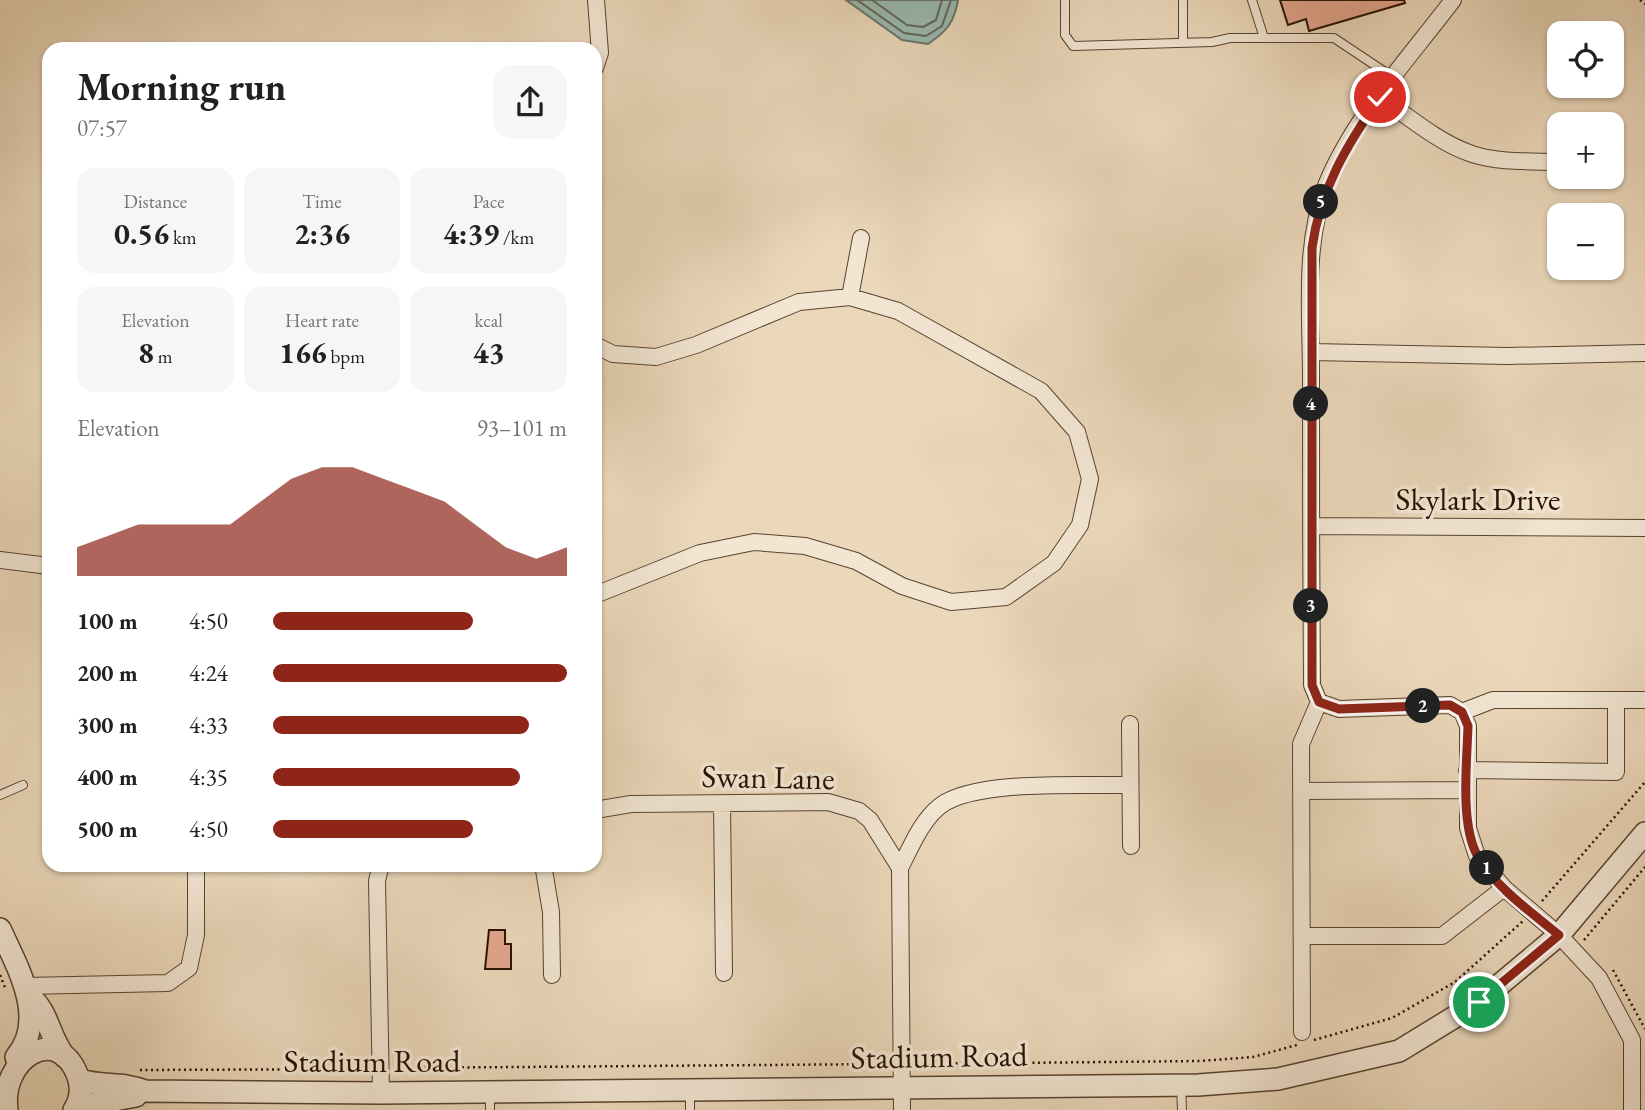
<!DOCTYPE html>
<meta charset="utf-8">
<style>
:root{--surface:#fff;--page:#f6f6f6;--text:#202124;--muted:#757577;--accent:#8f2418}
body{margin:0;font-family:"EB Garamond",serif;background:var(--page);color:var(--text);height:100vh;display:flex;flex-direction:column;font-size:26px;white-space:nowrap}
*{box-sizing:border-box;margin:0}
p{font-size:23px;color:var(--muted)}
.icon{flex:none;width:38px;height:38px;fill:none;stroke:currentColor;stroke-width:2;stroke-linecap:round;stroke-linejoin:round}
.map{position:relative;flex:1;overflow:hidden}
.side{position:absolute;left:42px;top:42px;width:560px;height:830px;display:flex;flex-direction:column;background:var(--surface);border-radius:21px;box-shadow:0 2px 5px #0004}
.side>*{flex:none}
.tools{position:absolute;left:1547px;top:21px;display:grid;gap:14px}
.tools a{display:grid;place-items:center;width:77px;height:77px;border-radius:14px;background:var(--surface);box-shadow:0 2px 5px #0004;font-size:35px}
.pin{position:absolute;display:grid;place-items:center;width:60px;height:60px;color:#fff;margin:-30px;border:4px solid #fff;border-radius:50%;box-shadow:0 2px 7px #0007}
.km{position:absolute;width:35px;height:35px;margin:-18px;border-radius:50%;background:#222;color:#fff;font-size:19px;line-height:35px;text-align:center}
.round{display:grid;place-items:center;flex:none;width:74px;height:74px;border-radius:21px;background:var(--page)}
.headline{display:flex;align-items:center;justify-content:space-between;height:119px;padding:0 35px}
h1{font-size:38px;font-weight:700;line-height:52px}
.metrics{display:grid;grid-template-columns:repeat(3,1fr);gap:10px;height:119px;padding:7px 35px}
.metrics div{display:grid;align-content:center;border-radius:18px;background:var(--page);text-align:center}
.metrics b{font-size:30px;font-weight:700}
.metrics small{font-size:19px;font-weight:400}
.metrics p{font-size:19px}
.chart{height:196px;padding:14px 35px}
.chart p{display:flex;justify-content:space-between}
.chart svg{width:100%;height:126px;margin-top:7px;fill:var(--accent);opacity:.7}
ul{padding:0 35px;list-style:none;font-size:23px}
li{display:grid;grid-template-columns:112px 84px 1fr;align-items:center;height:52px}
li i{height:18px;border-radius:9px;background:var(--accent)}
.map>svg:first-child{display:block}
.water{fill:#98bab1;stroke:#6b766b;stroke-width:2}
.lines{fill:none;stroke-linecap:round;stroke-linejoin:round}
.shore{stroke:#60665a;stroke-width:2}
.building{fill:#e3a68e;stroke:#271102;stroke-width:2}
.service-casing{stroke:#584330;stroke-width:10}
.minor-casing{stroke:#584330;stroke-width:18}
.tertiary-casing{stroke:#584330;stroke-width:24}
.path{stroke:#271102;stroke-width:2.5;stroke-dasharray:2 3.5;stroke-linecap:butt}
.service{stroke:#f2e6d3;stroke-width:8}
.minor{stroke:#f2e6d3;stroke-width:16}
.tertiary{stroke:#f2e6d3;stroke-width:21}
.route-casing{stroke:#fff;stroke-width:14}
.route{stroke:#8f2418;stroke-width:9}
.labels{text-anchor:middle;stroke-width:7;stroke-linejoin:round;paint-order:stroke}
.street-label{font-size:32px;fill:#271102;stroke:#f2e6d3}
</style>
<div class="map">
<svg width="1645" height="1110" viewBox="0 0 1645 1110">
<rect width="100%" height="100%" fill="#ebd8bb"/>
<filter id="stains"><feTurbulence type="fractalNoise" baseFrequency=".00286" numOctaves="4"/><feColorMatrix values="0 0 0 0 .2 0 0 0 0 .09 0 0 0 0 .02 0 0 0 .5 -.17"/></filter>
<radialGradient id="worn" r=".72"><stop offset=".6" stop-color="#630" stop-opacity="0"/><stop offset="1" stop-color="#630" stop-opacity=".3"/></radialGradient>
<!-- water -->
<path class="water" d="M846,0H958C954,23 947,31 928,44L902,40Z"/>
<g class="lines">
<!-- shore -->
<path class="shore" d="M857,0L904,33L926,36L942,26L951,0
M872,0L907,25L923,27L936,20L942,0"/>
</g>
<!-- building -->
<path class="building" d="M1280,0H1404L1405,3L1309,31L1306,19L1288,25Z
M489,930H505V944H511V969H485Z"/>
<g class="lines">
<!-- service casing -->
<g class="service-casing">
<path id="service" d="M1065,0V35L1073,46L1212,42L1230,38H1334L1394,78
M1183,0V43
M1252,0L1264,38
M0,795L23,785
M1181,1085L1182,1110
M690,1093V1110
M490,1110V1095"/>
</g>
<!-- minor casing -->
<g class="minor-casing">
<path id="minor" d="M1453,0C1409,58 1355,116 1327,183C1303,244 1311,314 1311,377C1311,480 1311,582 1312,685L1319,702L1339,709L1450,705L1462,712L1468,726V828L1477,856L1504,888L1559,935L1599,978L1632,1040V1110
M595,68L600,53L596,0
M1380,97C1409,117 1439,143 1472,154C1500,163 1531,161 1559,162
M850,297L861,238
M595,345L613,354L656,357L696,345L799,302L850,297L898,311L1041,391L1077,432L1090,479L1080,525L1054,563L1006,597L951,602L902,586L856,561L805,546L754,542L700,553L595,595
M1311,352L1507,356L1645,353
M1311,526L1645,528
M0,560L49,566
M1462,712L1493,700H1645
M1130,724L1131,846
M1467,770L1616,772V700
M1301,791L1467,790
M722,804L724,973
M595,810L631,804L828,802L859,811L870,820L900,868L902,1110
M543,864L551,912L552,975
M900,868C911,847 921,821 940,806C975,779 1085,786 1130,785
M1302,936H1442L1504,888
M25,986L168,983L189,968L196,935V864
M1302,1032L1301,744L1319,702
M381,1093L377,881L381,864"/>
</g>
<!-- tertiary casing -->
<g class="tertiary-casing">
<path id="tertiary" d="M0,929C18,968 48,1020 16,1057
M29,996C49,1011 49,1038 65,1057
M80,1080C101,1087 124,1082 145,1091L381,1093L1198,1085L1278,1079L1399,1051L1479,1002L1559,935L1645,833
M76,1107L136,1096
M7,1110C0,1059 56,1023 77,1074C82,1086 81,1099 74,1110"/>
</g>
<!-- path -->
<path class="path" d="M1640,0L1645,4
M1542,901L1645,782
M1584,940L1645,867
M1613,970L1645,1029
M0,975L6,990
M1314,1040L1392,1018L1455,982L1523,921
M917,1064L1200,1061L1253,1057L1297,1045
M396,1068L886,1064
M140,1070L368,1069"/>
<!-- service -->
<use href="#service" class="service"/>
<!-- minor -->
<use href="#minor" class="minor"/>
<!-- tertiary -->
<use href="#tertiary" class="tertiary"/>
</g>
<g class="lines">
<!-- route casing -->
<g class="route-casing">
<path id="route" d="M1380,97C1347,145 1320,189 1312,248V685L1319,702L1339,709L1450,705L1462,712L1468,726C1467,762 1460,823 1477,855C1493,885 1533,914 1559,935L1479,1002"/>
</g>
<!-- route -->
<use href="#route" class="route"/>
</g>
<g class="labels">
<!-- street labels -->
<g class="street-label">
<text x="1478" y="510">Skylark Drive</text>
<text transform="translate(768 777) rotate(1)" y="11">Swan Lane</text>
<text transform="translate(939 1056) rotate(-1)" y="11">Stadium Road</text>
<text x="372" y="1072">Stadium Road</text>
</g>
</g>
<rect width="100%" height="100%" filter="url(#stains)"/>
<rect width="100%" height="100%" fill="url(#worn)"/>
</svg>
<div class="tools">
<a><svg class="icon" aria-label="locate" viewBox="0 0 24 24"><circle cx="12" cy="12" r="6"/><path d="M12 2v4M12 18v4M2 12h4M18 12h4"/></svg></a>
<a>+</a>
<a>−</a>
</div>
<div class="pin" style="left:1479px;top:1002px;background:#1e9e55"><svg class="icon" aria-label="arrive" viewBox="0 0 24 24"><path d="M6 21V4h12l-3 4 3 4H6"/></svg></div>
<div class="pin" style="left:1380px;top:97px;background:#d93025"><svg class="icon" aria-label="check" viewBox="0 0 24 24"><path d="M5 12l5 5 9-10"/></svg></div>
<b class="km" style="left:1487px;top:868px">1</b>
<b class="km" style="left:1423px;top:706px">2</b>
<b class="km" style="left:1311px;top:606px">3</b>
<b class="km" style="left:1311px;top:404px">4</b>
<b class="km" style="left:1321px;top:202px">5</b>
<section class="side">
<div class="headline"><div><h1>Morning run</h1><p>07:57</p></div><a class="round"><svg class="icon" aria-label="share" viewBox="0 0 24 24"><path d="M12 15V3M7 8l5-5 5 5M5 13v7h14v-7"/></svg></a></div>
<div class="metrics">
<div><p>Distance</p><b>0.56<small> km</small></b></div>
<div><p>Time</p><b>2:36</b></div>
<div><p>Pace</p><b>4:39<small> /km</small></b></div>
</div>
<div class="metrics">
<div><p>Elevation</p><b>8<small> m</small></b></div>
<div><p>Heart rate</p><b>166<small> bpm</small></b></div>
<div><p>kcal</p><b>43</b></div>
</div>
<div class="chart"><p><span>Elevation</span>93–101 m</p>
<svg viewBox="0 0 160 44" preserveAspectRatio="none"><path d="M0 44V34L10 30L20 26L30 26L40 26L50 26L60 18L70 10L80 6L90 6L100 10L110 14L120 18L130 26L140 34L150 38L160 34V44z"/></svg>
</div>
<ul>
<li><b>100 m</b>4:50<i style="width:68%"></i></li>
<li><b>200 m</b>4:24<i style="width:100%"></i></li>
<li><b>300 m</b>4:33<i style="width:87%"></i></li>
<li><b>400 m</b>4:35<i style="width:84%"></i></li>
<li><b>500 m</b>4:50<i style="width:68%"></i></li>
</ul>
</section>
</div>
